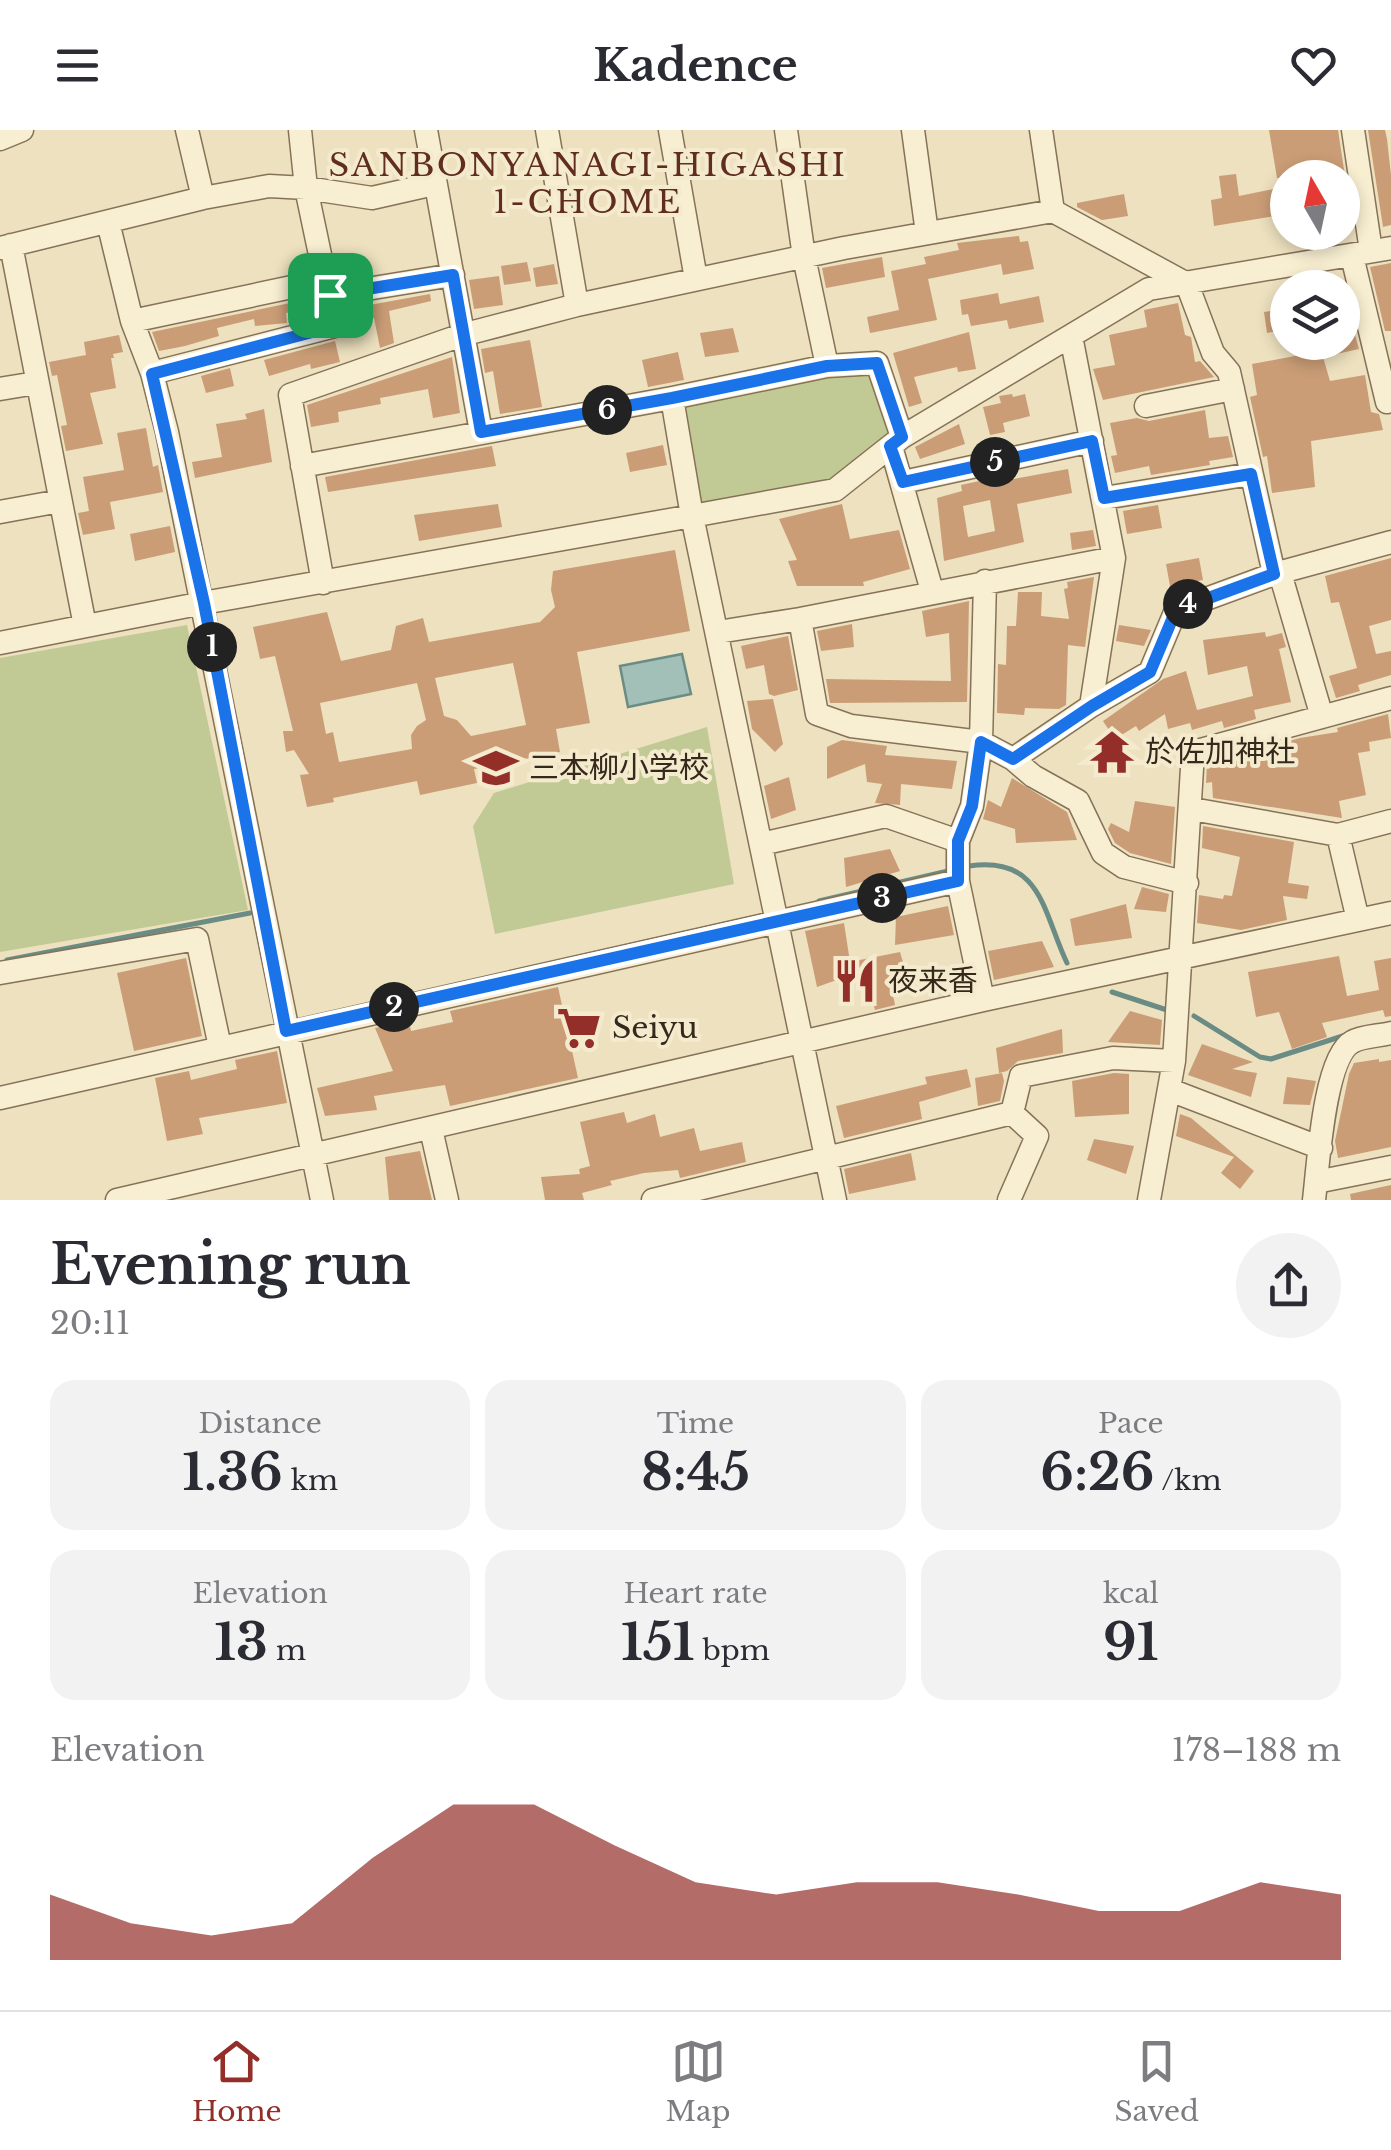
<!DOCTYPE html>
<meta charset="utf-8">
<style>
:root{--surface:#fff;--page:#f2f2f3;--text:#2b2b33;--muted:#7c7c81;--line:#e1e1e2;--accent:#932e29}
body{margin:0;font-family:"Libre Baskerville","Noto Sans JP",serif;background:var(--page);color:var(--text);height:100vh;display:flex;flex-direction:column;font-size:38px;white-space:nowrap}
*{box-sizing:border-box;margin:0}
p{font-size:32px;color:var(--muted)}
.icon{flex:none;width:55px;height:55px;fill:none;stroke:currentColor;stroke-width:2;stroke-linecap:round;stroke-linejoin:round}
.map{position:relative;height:1070px;overflow:hidden}
.side{display:flex;flex-direction:column;background:var(--surface);flex:1}
.side>*{flex:none}
.needle{width:65px;rotate:351deg}
.controls{position:absolute;left:1270px;top:30px;display:grid;gap:20px}
.controls a{display:grid;place-items:center;width:90px;height:90px;border-radius:50%;background:var(--surface);box-shadow:0 5px 15px #0003;font-size:50px}
.pin{position:absolute;display:grid;place-items:center;width:85px;height:85px;color:#fff;margin:-42px;border-radius:20px;box-shadow:0 5px 15px #0006}
.km{position:absolute;width:50px;height:50px;margin:-25px;border-radius:50%;background:#222;color:#fff;font-size:28px;line-height:50px;text-align:center}
.round{display:grid;place-items:center;flex:none;width:105px;height:105px;border-radius:52px;background:var(--page)}
.headline{display:flex;align-items:center;justify-content:space-between;height:170px;padding:0 50px}
h1{font-size:55px;font-weight:700;line-height:75px}
.figures{display:grid;grid-template-columns:repeat(3,1fr);gap:15px;height:170px;padding:10px 50px}
.figures div{display:grid;align-content:center;border-radius:25px;background:var(--page);text-align:center}
.figures b{font-size:50px;font-weight:700}
.figures small{font-size:28px;font-weight:400}
.figures p{font-size:28px}
.chart{height:280px;padding:20px 50px}
.chart p{display:flex;justify-content:space-between}
.chart svg{width:100%;height:180px;margin-top:10px;fill:var(--accent);opacity:.7}
header{display:flex;justify-content:space-between;align-items:center;height:130px;padding:0 50px;background:var(--surface);font-size:45px;font-weight:700}
.dock{display:flex;justify-content:space-around;align-items:center;height:140px;border-top:2px solid var(--line);background:var(--surface);font-size:28px;color:var(--muted)}
.dock a{display:grid;justify-items:center;gap:5px}
.dock .selected{color:var(--accent)}
.map>svg:first-child{display:block}
.green{fill:#c1ca94}
.water{fill:#a2bfb8;stroke:#6a8c85;stroke-width:2.5}
.lines{fill:none;stroke-linecap:round;stroke-linejoin:round}
.stream{stroke:#6a8c85;stroke-width:5}
.building{fill:#ca9d76;fill-rule:evenodd}
.minor-casing{stroke:#857258;stroke-width:25}
.minor{stroke:#f8efd2;stroke-width:22}
.route-casing{stroke:#fff;stroke-width:20}
.route{stroke:#1a73e8;stroke-width:12}
.labels{text-anchor:middle;stroke-width:8;stroke-linejoin:round;paint-order:stroke}
.poi-label{font-size:30px;fill:#35291c;stroke:#f4ebcf;text-anchor:start}
.neighbourhood-label{font-size:32px;letter-spacing:2.5px;fill:#612e1d;stroke:#f4ebcf}
</style>
<header><svg class="icon" aria-label="menu" viewBox="0 0 24 24"><path d="M4 6h16M4 12h16M4 18h16"/></svg>Kadence<svg class="icon" aria-label="heart" viewBox="0 0 24 24"><path d="M12 20l-8-8c-3-5 5-10 8-4 3-6 11-1 8 4z"/></svg></header>
<div class="map">
<svg width="1391" height="1070" viewBox="0 0 1391 1070">
<rect width="100%" height="100%" fill="#ede1bf"/>
<!-- green -->
<path class="green" d="M872,244L894,302L833,353L700,377L683,276L830,245Z
M187,495L248,780L0,822V528Z
M707,597L734,754L495,804L473,696L494,663Z"/>
<!-- water -->
<path class="water" d="M682,524L691,564L628,577L620,536Z"/>
<g class="lines">
<!-- stream -->
<path class="stream" d="M969,736C1042,725 1043,783 1067,833
M819,771L948,741
M7,830L250,783
M1112,862L1170,881
M1194,886L1260,927L1271,929L1349,904"/>
</g>
<!-- building -->
<path class="building" d="M1269,0H1338L1353,99L1342,101V48H1277Z
M1368,0H1385L1387,9L1391,45V95L1383,97Z
M1236,44L1239,66L1288,56V84L1214,96L1211,70L1222,68L1219,46Z
M1124,64L1128,86L1102,90L1077,77V73Z
M1019,106L1020,112L1028,111L1034,139L1003,145L1001,134L928,149L937,190L870,203L867,187L899,180L891,141L926,134L924,127L959,120L957,113Z
M882,127L885,147L826,158L822,138Z
M527,132L531,151L504,155L501,136Z
M1391,133V201H1385L1370,137Z
M554,134L558,154L536,157L533,138Z
M499,146L503,175L474,179L469,150Z
M998,163L1000,174L1039,166L1044,192L1009,199L1007,190L971,196L968,184L962,185L960,170Z
M430,164L431,171L389,181L394,213L380,218L374,188L356,191L353,178Z
M314,168L316,179L286,183L287,193L255,196L254,189L217,198L219,206L185,216L159,221L152,202Z
M1178,173L1185,205L1191,207L1195,232L1200,231L1214,247L1103,270L1093,239L1115,235L1109,205L1147,197L1144,180Z
M1288,178V199L1267,203L1264,182Z
M733,198L739,222L705,227L700,203Z
M1354,201L1359,219L1323,227L1330,251L1365,245L1371,282L1379,284L1383,300L1311,311L1315,357L1272,363L1267,326L1263,327L1250,267L1257,265L1252,234L1300,225L1298,214L1342,212V204Z
M969,202L976,239L958,242L957,237L914,247L922,273L909,277L893,223Z
M119,205L123,222L113,224L114,228H111L116,258L90,263L103,314L66,321L61,296L67,295L57,245L52,246L49,232L86,225L84,212Z
M530,210L542,277L500,284L493,241L485,243L481,219Z
M335,211L340,232L311,239L310,234L269,246L264,230Z
M678,222L684,250L648,257L642,230Z
M452,227L460,283L433,288L428,259L380,268L381,274L338,282L339,292L311,297L307,275Z
M230,238L234,256L206,263L201,246Z
M1012,264L1013,267L1025,264L1030,286L1003,293L1005,302L990,305L983,277L1001,273L999,266Z
M264,279L272,332L195,348L192,332L222,327L216,294L247,289L245,284Z
M1205,280L1209,308L1228,306L1233,327L1209,331L1210,335L1151,345L1149,336L1115,343L1111,326L1117,325L1110,293L1137,288L1149,291Z
M959,294L965,314L920,329L915,317Z
M146,298L153,337L158,335L163,362L110,372L115,399L83,405L78,383L89,381L83,347L124,340L117,303Z
M663,315L667,335L630,342L626,323Z
M492,316L496,336L328,362L325,347Z
M1068,339L1072,363L1017,374L1024,412L944,431L937,368L962,361L961,355L1002,346L1003,351ZM990,370L995,401L968,407L963,376Z
M498,374L502,397L419,411L414,385Z
M842,374L850,409L899,400L910,439L863,452L864,456H797L788,431L797,430L779,389Z
M1158,375L1162,398L1127,404L1123,381Z
M170,396L175,422L135,431L130,404Z
M1093,400L1096,416L1072,420L1070,403Z
M675,420L690,501L577,522L590,593L556,599L560,622L474,639L477,653L420,665L417,651L333,668L334,672L307,677L300,645L309,644L294,620L286,622L283,601H293L275,526L260,529L253,497L327,482L341,531L391,520L396,496L423,488L429,512L540,492L555,477L551,460L553,441ZM513,533L526,595L471,606L457,590L444,586L435,548ZM417,553L426,590L417,596L411,605L412,619L339,632L333,602L326,604L320,573Z
M1199,428L1203,450L1170,456L1166,434Z
M1391,428V490L1369,496L1376,524L1391,521V545L1358,555L1360,561L1336,568L1329,546L1357,538L1339,472L1331,473L1325,446Z
M1094,447L1085,517L1068,515L1066,575L1059,579L1025,578L1024,585L997,583L998,534L1006,535L1007,496H1016L1018,462H1042L1041,486L1069,489L1064,459L1068,458L1067,452Z
M969,471L967,572L830,573L826,549L951,551L949,503L926,507L922,481Z
M852,494L854,517L821,521L817,501Z
M1119,495L1151,500L1144,516L1116,511Z
M1265,502L1266,507L1282,503L1286,517L1279,519L1291,572L1254,580L1256,589L1224,598L1222,591L1192,600L1190,593L1168,599L1165,584L1139,601L1136,596L1115,609L1103,591L1163,549L1186,541L1197,580L1253,566L1247,536L1208,545L1203,510Z
M788,506L798,560L774,566L769,564L764,535L746,539L741,516Z
M773,569L783,614L775,622L752,599L747,571Z
M1388,584L1391,608L1369,612L1370,621L1358,623L1366,665L1339,671L1342,688L1213,668L1212,652L1206,653L1207,634L1300,608L1338,602L1337,598Z
M842,610L887,616L885,625L957,631L952,659L901,654L900,675L875,673L882,654L867,652L865,634L827,649V617Z
M789,647L796,680L771,689L764,656Z
M1012,648L1067,682L1077,710L1016,713L1015,699L983,689L988,670L1001,677Z
M1135,671L1175,677L1171,734L1130,723L1115,713L1108,699L1111,693L1129,702Z
M1203,696L1294,712L1288,753L1309,756L1307,769L1283,766L1287,790L1241,800L1197,793L1199,765L1223,769L1224,765L1232,766L1240,727L1202,718Z
M890,719L900,741L846,757L844,728Z
M1142,757L1169,764L1166,782L1134,779Z
M1126,774L1132,808L1075,816L1070,789Z
M948,776L954,805L895,815L896,787Z
M844,793L850,832L900,822L907,846L890,851L895,875L875,880L865,840L817,857L805,801Z
M1042,811L1054,837L994,850L988,821Z
M1339,826L1347,866L1379,860L1374,831L1391,828V886L1385,887L1383,880L1322,893L1327,907L1292,919L1279,882L1256,887L1248,842Z
M186,828L202,906L134,921L117,843Z
M558,857L578,948L450,976L445,955L374,966L377,980L325,986L317,958L393,941L375,898L409,891L411,901L453,892L450,881Z
M1130,881L1162,890L1160,915L1108,912Z
M1062,899L1063,923L1018,931L1007,941L999,943L996,918Z
M1202,914L1253,932L1232,939L1257,943L1251,967L1188,945Z
M277,921L287,973L199,988L203,1004L167,1011L155,948L189,941L191,950L237,939L235,930Z
M1379,929V932L1391,930V1017L1338,1028L1335,1011L1349,944L1354,933Z
M967,939L971,957L919,972L922,989L844,1008L836,976L927,954L925,947Z
M1002,943L1004,951L1000,971L978,976L975,948Z
M1114,943L1129,944V984L1075,987L1072,951Z
M1287,947L1316,951L1310,975L1283,974Z
M624,982L627,993L655,984L660,1007L694,998L700,1021L742,1012L746,1032L680,1048L678,1040L644,1043L610,1051L612,1055L582,1063L584,1070H545L541,1047L580,1044L579,1039L590,1036L580,992Z
M1180,984L1191,988L1254,1041L1240,1059L1221,1043L1234,1027L1176,1006Z
M1094,1009L1134,1016L1126,1044L1087,1030Z
M420,1021L432,1070H389L385,1027Z
M911,1023L916,1050L849,1064L844,1039Z
M1391,1055V1070H1351L1350,1064Z"/>
<g class="lines">
<!-- minor casing -->
<g class="minor-casing">
<path id="minor" d="M187,0L203,68
M426,0L481,302
M547,0L577,175
M670,0L696,149
M786,0L804,127L827,236
M913,0L927,103
M1353,0L1371,121
M0,9L22,0
M108,92L132,191L152,243L167,302L322,1070
M11,115L85,496
M0,118L203,68L269,56L306,58L372,68L434,54
M1352,126L1387,272L1391,271
M330,165L453,145
M132,191L325,150
M1071,206L1114,428L1091,576
M152,243L335,196L306,58L300,0
M0,259L36,253
M672,268L692,386L835,360L902,307L1149,159L1391,118
M1146,276L1233,259
M891,316L932,461
M302,336L672,268L827,236L877,233L902,307
M903,352L1092,311
M1104,368L1251,344
M0,382L60,371
M1280,443L1322,587
M1274,444L1391,412
M323,453L290,265L462,205L577,175L844,118L1053,81
M800,489L817,584L851,596L981,612L1013,629L1091,576L1150,542L1176,480L1274,444L1229,242L1213,223L1187,154L1053,81L1041,0
M718,502L800,489L1114,428
M0,513L203,473L692,386L835,1070
M1013,629L1033,646L1078,671L1103,723L1124,737L1187,753
M1192,679L1338,705L1391,691
M1338,705L1358,790
M761,714L886,686L958,711
M958,751V711L972,676L981,612L985,451
M0,843L197,809L220,917
M1170,960L1321,1018
M0,968L958,751L983,870
M431,999L447,1070
M1316,1052L1391,1037
M117,1070L983,870L1391,783
M653,1070L1012,983L1021,946L1113,928L1174,931
M1009,1070L1037,1006L1012,983
M1149,1070L1174,931L1193,622L1391,568
M1314,1070C1318,1038 1324,927 1352,912C1362,906 1380,906 1391,903"/>
</g>
<!-- minor -->
<use href="#minor" class="minor"/>
</g>
<g class="lines">
<!-- route casing -->
<g class="route-casing">
<path id="route" d="M453,145L481,302L672,268L827,236L877,233L902,307L890,316L903,352L1092,311L1104,368L1251,344L1274,444L1176,480L1150,542L1092,576L1013,629L981,612L972,676L958,711V751L286,901L204,473L152,244L335,196L330,165Z"/>
</g>
<!-- route -->
<use href="#route" class="route"/>
</g>
<!-- icons -->
<defs>
<g id="temple-bare" transform="scale(3.45)"><path d="M0-6L5-2H3V0L6.5 2.5H4V6H1.5V3h-3V6H-4V2.5H-6.5L-3 0V-2H-5Z" fill="#932e29" stroke="#f4ebcf" stroke-width="2.5" paint-order="stroke"/></g>
<g id="school-bare" transform="scale(3.45)"><path d="M0-5L7-2L0 1L-7-2ZM-4 1L0 2.5L4 1V4Q0 6-4 4Z" fill="#932e29" stroke="#f4ebcf" stroke-width="2.5" paint-order="stroke"/></g>
<g id="restaurant-bare" transform="scale(3.45)"><path d="M-5-6h1v4h1v-4h1v4h1v-4h1v5L-1.5 .5V6h-2V.5L-5-1ZM5-6V6H3V1.5H1.5Q1.5-4 5-6Z" fill="#932e29" stroke="#f4ebcf" stroke-width="2.5" paint-order="stroke"/></g>
<g id="supermarket-bare" transform="scale(3.45)"><path d="M-6-5.5h2.5l.6 2H6L4.5 2H-2.5L-4.4-4H-6ZM-1.5 3.2a1.3 1.3 0 1 0 .1 0ZM3 3.2a1.3 1.3 0 1 0 .1 0Z" fill="#932e29" stroke="#f4ebcf" stroke-width="2.5" paint-order="stroke"/></g>
</defs>
<g fill-rule="evenodd">
<use href="#temple-bare" x="1112" y="622"/>
<use href="#school-bare" x="496" y="638"/>
<use href="#restaurant-bare" x="855" y="851"/>
<use href="#supermarket-bare" x="579" y="898"/>
</g>
<g class="labels">
<!-- poi labels -->
<g class="poi-label">
<text x="1145" y="632">於佐加神社</text>
<text x="529" y="648">三本柳小学校</text>
<text x="888" y="861">夜来香</text>
<text x="612" y="908">Seiyu</text>
</g>
<!-- neighbourhood labels -->
<g class="neighbourhood-label">
<text x="588" y="46">SANBONYANAGI-HIGASHI<tspan x="588" dy="37">1-CHOME</tspan></text>
</g>
</g>
</svg>
<div class="controls">
<a><svg class="needle" viewBox="-14 -14 28 28"><path d="M0-13l5 13h-10z" fill="#e53935"/><path d="M0 13l5-13h-10z" fill="#7c7c81"/></svg></a>
<a><svg class="icon" aria-label="layers" viewBox="0 0 24 24"><path d="M12 4l9 5-9 5-9-5zM3 14l9 5 9-5"/></svg></a>
</div>
<div class="pin" style="left:330px;top:165px;background:#1e9e55"><svg class="icon" aria-label="arrive" viewBox="0 0 24 24"><path d="M6 21V4h12l-3 4 3 4H6"/></svg></div>
<b class="km" style="left:212px;top:517px">1</b>
<b class="km" style="left:394px;top:877px">2</b>
<b class="km" style="left:882px;top:768px">3</b>
<b class="km" style="left:1188px;top:474px">4</b>
<b class="km" style="left:995px;top:332px">5</b>
<b class="km" style="left:607px;top:280px">6</b>
</div>
<section class="side">
<div class="headline"><div><h1>Evening run</h1><p>20:11</p></div><a class="round"><svg class="icon" aria-label="share" viewBox="0 0 24 24"><path d="M12 15V3M7 8l5-5 5 5M5 13v7h14v-7"/></svg></a></div>
<div class="figures">
<div><p>Distance</p><b>1.36<small> km</small></b></div>
<div><p>Time</p><b>8:45</b></div>
<div><p>Pace</p><b>6:26<small> /km</small></b></div>
</div>
<div class="figures">
<div><p>Elevation</p><b>13<small> m</small></b></div>
<div><p>Heart rate</p><b>151<small> bpm</small></b></div>
<div><p>kcal</p><b>91</b></div>
</div>
<div class="chart"><p><span>Elevation</span>178–188 m</p>
<svg viewBox="0 0 160 44" preserveAspectRatio="none"><path d="M0 44V28L10 35L20 38L30 35L40 19L50 6L60 6L70 16L80 25L90 28L100 25L110 25L120 28L130 32L140 32L150 25L160 28V44z"/></svg>
</div>
</section>
<nav class="dock">
<a class="selected"><svg class="icon" aria-label="home" viewBox="0 0 24 24"><path d="M3 11l9-7 9 7M6 9v11h12V9"/></svg>Home</a>
<a><svg class="icon" aria-label="map" viewBox="0 0 24 24"><path d="M3 6l6-2 6 2 6-2v14l-6 2-6-2-6 2zM9 4v14M15 6v14"/></svg>Map</a>
<a><svg class="icon" aria-label="saved" viewBox="0 0 24 24"><path d="M7 4h10v16l-5-4-5 4z"/></svg>Saved</a>
</nav>
